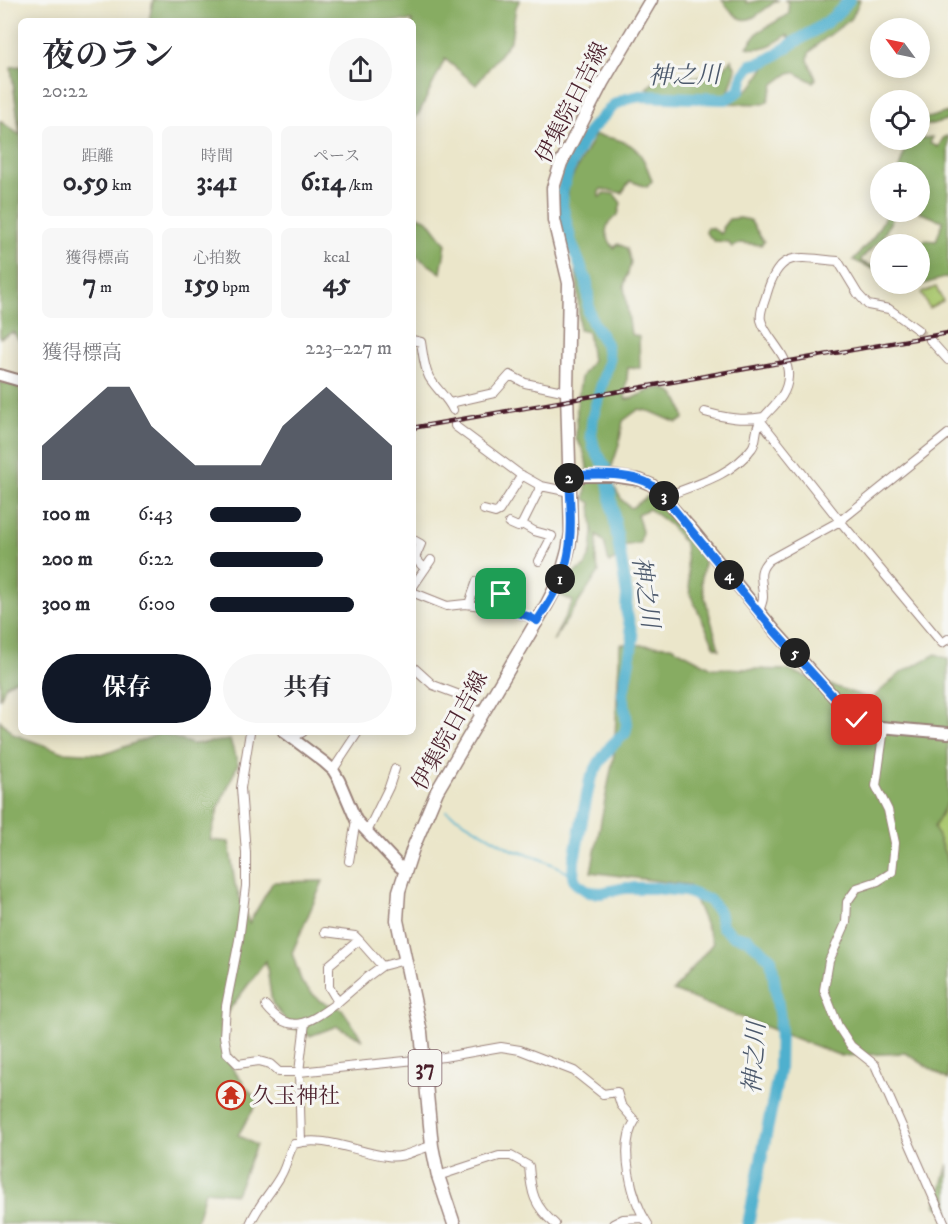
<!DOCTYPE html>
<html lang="ja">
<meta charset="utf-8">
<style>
:root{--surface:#fff;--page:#f7f7f7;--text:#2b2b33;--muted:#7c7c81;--accent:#111827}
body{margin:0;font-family:"IM FELL DW Pica","Noto Serif JP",serif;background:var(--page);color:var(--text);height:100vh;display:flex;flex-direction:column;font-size:22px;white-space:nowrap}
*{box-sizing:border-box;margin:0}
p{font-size:20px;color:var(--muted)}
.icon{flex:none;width:33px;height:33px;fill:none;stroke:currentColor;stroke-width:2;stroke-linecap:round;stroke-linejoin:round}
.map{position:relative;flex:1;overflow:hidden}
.sheet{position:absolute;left:18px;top:18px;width:398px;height:717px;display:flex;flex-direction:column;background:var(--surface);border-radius:9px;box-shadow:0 3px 15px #0003}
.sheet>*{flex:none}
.needle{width:39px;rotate:303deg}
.fabs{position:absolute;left:870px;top:18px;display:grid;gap:12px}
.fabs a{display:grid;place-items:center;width:60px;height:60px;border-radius:50%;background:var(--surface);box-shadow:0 3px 15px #0003;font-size:30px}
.pin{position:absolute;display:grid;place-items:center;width:51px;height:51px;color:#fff;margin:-26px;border-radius:12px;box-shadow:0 3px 9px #0006}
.km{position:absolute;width:30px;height:30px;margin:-15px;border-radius:50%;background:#222;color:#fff;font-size:16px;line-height:30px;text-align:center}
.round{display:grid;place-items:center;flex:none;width:63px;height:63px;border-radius:32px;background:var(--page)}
.headline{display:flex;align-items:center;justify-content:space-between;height:102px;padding:0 24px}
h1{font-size:33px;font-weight:700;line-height:45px}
.metrics{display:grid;grid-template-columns:repeat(3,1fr);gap:9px;height:102px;padding:6px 24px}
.metrics div{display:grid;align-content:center;border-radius:9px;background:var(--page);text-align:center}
.metrics b{font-size:26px;font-weight:700}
.metrics small{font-size:16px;font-weight:400}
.metrics p{font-size:16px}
.chart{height:168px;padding:12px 24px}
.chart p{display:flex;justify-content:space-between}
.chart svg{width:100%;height:108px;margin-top:6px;fill:var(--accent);opacity:.7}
.action{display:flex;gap:12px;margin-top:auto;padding:12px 24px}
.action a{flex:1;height:69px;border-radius:36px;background:var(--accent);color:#fff;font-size:24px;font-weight:700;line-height:69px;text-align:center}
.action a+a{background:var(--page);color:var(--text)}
ul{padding:0 24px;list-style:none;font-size:20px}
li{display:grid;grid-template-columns:96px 72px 1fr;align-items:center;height:45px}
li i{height:15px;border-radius:8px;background:var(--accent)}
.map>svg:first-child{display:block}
.green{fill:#aac86f;stroke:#7a744d;stroke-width:1.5}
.forest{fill:#87ac62;stroke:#686646;stroke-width:1.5}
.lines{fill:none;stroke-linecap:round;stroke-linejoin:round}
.stream{stroke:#4fb0ce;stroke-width:2}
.river{stroke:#4fb0ce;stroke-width:12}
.street-tunnel{stroke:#cbbeaa;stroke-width:8;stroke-dasharray:8 4;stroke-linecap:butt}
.street-casing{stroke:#9a827a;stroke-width:10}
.secondary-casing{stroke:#9a827a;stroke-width:14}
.primary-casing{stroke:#9a827a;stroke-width:15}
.street{stroke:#fff;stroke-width:8}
.secondary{stroke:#fff;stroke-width:10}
.primary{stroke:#fff;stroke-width:12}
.rail-casing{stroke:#4a1f2b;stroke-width:4.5}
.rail{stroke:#f6f6f2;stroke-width:2;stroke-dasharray:7;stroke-linecap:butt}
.route-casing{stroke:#fff;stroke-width:12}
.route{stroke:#1a73e8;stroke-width:8}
.labels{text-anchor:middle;stroke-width:6;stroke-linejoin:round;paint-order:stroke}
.shield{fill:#f6f6f2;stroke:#7e6067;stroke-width:1.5}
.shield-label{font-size:21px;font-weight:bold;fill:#4a1f2b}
.street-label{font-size:22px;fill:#4a1f2b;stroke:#f6f6f2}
.poi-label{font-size:22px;fill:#4a1f2b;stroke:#f6f6f2;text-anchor:start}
.water-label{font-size:24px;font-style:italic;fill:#4c596c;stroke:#f6f6f2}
</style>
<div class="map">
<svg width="948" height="1224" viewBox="0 0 948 1224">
<rect width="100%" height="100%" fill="#f6f6f2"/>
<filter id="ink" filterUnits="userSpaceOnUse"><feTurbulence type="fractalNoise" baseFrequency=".0167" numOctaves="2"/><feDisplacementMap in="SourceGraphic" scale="12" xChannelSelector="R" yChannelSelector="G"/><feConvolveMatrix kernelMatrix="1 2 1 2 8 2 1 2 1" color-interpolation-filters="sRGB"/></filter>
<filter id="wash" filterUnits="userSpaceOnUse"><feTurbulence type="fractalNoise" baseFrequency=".008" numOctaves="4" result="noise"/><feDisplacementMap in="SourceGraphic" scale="24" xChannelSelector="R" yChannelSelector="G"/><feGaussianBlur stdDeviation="1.35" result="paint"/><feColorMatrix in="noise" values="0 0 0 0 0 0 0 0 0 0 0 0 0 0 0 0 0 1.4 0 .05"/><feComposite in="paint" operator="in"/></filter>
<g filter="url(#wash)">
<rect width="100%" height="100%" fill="#ebe6ca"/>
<!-- green -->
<path class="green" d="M936,287L943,301L929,308L921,293Z
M948,801V862L934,827Z"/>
<!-- forest -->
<path class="forest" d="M153,0H520L516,7L511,40L476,85L445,59L419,113L413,121L412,21H149Z
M722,0H746L747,3L761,0H778C753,15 747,35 722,0Z
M784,0H860L852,18L818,44L809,53L808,60L816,79L813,82L794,72L789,73L774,84L768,101L764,104L712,103L688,96L656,94L646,88C667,70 690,76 716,79L731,59L736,69L728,94L739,96L754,84L764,68L778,56L792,40L787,35C775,43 762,52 747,47L758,32L789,14L788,2Z
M21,66V343L13,332L0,338V121L20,135L11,67Z
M948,112V120L920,127V120Z
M595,135C632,141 640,145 652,181L647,187L630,181L622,193L601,189L599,192V197L602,196L604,193L614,194L621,203L618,215C603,225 603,234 614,248L618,244L627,248L631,263L624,286L631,334L639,337L640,368H628L625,399C636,399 641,394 651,390C671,382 682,402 684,419L677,423L652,412L639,409L623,421L619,445L610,472L613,485L622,500L631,508L648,496C669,508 671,516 685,534C691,542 698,549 705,556L701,583L719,649L715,647L690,594L685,544L670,525L649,509L637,514L642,531L640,543L615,547L617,558L609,563L604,542L597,535L596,562L599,572L553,641L573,601L559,595L568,577L585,566L591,552L593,532L591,503L585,499C587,477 591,457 576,439L577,406L581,377L592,361L588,332L579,330L578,288L567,200L569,183Z
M948,136V277L917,286L914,284H920V248L924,240L936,241L943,221L918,212H920V172H898L908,140L933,137L930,143L938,147L944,137Z
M888,212H896L882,238L861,259L862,262L880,269V272L853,260L873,238Z
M413,214L428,220L446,244L441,273L413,254Z
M740,218L750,220L764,242L761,245L740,243L732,247L728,242L714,241L706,233L707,228H712L721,234L723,231L722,228L729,219Z
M0,382L18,385L21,394V677L6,685L0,699Z
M620,644L671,646L712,668L787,670L871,699L902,672L936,654L948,659V801L934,827L948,862V1080L906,1053L841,1056L673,991L713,943L689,885L591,872L614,754Z
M0,720L13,734L63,752L105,754L161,733L192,744L230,740L238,764L218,809L210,840L229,842L235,884L249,923L273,882L323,881L292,953L302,983L320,1001L342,1009L363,1040L337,1026L310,1036L291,1027L272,1003L266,961L220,1022L232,1068L258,1102L238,1135L256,1145L236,1194L205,1191L196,1224H0Z
M948,1164V1211L936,1206Z"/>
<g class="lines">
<!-- stream -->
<path class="stream" d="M446,811L512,850L534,856L558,867L573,876"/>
<!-- river -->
<path class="river" d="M748,1224L779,1071L780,1019L771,959L748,939L732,935L722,926L719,912L709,900L685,891L654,888H625L601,893L589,892L576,883L573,876L574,860L590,780L599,763L611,746L625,733L627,724L623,694L633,638L626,610L627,595L606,469L594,448L591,435L593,416L609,360L606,344L593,323L589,313L587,283L571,242L562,205V191L568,171L583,141L592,128L614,105L626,99L640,96L726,99L739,91L743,76L751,65C768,63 779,52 793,43C814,31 834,20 849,0"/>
</g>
</g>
<g filter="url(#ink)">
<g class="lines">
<!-- street-tunnel -->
<path class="street-tunnel" d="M918,330L930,340"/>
<!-- street casing -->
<g class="street-casing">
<path id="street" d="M412,340L421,342C423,354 424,367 429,377C436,389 447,397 453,410
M930,340L948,360
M450,403L494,393L510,375L525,383L567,392
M705,412C726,418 742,421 764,417
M760,420L840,521L942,643L948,639
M455,423V426L518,473L541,486L570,492
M664,497C694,485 732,476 752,448C758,440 754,427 762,419C774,405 787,396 788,377C790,355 766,339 761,320C759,311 765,302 767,293C780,248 799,258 838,261L858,294L868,305L889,309L918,330
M484,510L495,513L499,511L522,475
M509,523L518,527L522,524
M412,539L421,544L415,558L425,569
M539,561L552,536L534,531L522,524L541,486
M412,588L431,560
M412,592L447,606L465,604L499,608L528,617L537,621
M469,604L477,581
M499,608L501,594L506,586
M759,612C760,607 763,602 763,597C763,581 756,572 769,560L840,521L948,434
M412,666L433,685L457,694L481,714
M884,728L876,786L888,810L895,843L892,872L878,881L857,888L847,902L846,923L829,961L824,990L838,1026L851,1046L875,1065L945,1224
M250,732L241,788L246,853V886L239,940L226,1006L224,1036L227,1053L238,1064L259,1061L270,1064L279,1072H299L444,1057L501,1047L520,1050L574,1071L603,1094L617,1092L621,1105L635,1121C618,1146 632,1201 648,1224
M292,738L303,732
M333,770L358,732
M367,832L389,787L395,769
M349,861L356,820
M325,932L355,936L359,940
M382,966L367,977L338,1002L329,987V965L359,940L382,966L405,960
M266,1006C291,1038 311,1021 338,1002
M301,1142L299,1072L305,1023
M438,1176L499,1156H511L529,1166C531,1193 534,1206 555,1224
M250,1224C258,1205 271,1193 281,1175C287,1165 288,1153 294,1144C323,1134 358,1153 387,1156C404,1159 416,1149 432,1146
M613,1224L623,1219L644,1218"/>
</g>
<!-- secondary casing -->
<g class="secondary-casing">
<path id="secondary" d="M0,375L21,381
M569,476H612L640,480L652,485L694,532L775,631L851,716L869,726L948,733
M284,732L324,762L333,770L339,780L356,820L400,867L406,870"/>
</g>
<!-- primary casing -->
<g class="primary-casing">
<path id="primary" d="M454,1224L438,1176L432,1146L421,1032L397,920L399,891L413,848L437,791L547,604C560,581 568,560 571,533L567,392L569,283L554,220L553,188L561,163L602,83L651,0"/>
</g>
<!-- street -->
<use href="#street" class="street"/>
<!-- secondary -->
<use href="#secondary" class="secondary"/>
<!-- primary -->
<use href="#primary" class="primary"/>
<!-- rail casing -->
<g class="rail-casing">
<path id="rail" d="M412,428L948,333"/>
</g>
<!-- rail -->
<use href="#rail" class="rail"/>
</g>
</g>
<g class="lines" filter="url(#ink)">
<!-- route casing -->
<g class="route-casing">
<path id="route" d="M501,594L499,608L528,616L537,621C550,601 564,579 568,555C573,530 570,501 569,476C592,474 630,473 650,484C655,487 660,492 664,497L775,632L851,716L857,720"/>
</g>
<!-- route -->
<use href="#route" class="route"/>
</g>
<!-- icons -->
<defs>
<g id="temple-ring" transform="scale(1.5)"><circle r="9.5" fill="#f6f6f2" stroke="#c8321e" stroke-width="1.5"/><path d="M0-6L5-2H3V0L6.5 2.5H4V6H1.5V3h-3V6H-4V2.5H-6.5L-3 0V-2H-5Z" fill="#c8321e"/></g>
</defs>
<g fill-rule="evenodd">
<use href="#temple-ring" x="231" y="1095"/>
</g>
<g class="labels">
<!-- shield labels -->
<rect class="shield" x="408.5" y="1050" width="33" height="36" rx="4.5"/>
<g class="shield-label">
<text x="425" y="1075">37</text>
</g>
<!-- street labels -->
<g class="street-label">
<text transform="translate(571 102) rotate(-63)" y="8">伊集院日吉線</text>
<text transform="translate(449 730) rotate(-61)" y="8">伊集院日吉線</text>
</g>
<!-- poi labels -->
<g class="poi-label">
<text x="252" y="1103">久玉神社</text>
</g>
<!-- water labels -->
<g class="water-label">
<text transform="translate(684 75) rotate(-1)" y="8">神之川</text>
<text transform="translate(646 592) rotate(82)" y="8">神之川</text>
<text transform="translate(754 1058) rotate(-86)" y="8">神之川</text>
</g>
</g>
</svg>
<div class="fabs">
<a><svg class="needle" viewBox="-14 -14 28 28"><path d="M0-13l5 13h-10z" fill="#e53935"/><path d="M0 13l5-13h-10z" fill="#7c7c81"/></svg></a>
<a><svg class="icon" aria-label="locate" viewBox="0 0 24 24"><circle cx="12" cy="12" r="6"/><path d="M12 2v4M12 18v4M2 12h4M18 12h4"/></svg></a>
<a>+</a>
<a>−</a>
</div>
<div class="pin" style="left:501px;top:594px;background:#1e9e55"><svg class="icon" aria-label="arrive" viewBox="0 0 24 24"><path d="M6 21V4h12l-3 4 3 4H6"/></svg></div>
<div class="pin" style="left:857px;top:720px;background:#d93025"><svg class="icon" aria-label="check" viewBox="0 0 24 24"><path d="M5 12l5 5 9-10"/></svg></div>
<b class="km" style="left:560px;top:579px">1</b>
<b class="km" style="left:569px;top:478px">2</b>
<b class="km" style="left:664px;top:496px">3</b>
<b class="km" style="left:729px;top:575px">4</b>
<b class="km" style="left:795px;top:653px">5</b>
<section class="sheet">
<div class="headline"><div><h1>夜のラン</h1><p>20:22</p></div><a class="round"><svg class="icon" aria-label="share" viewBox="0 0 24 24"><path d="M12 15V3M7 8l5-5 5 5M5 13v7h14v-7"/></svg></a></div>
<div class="metrics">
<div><p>距離</p><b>0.59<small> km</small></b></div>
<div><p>時間</p><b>3:41</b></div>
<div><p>ペース</p><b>6:14<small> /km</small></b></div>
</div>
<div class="metrics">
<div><p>獲得標高</p><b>7<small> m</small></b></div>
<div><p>心拍数</p><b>159<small> bpm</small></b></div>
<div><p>kcal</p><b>45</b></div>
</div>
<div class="chart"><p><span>獲得標高</span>223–227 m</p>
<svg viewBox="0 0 160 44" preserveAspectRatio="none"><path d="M0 44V30L10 22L20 14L30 6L40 6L50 22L60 30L70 38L80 38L90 38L100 38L110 22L120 14L130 6L140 14L150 22L160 30V44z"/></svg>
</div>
<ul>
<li><b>100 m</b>6:43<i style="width:50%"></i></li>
<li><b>200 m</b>6:22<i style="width:62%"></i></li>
<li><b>300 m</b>6:00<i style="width:79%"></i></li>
</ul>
<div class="action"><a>保存</a><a>共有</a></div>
</section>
</div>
